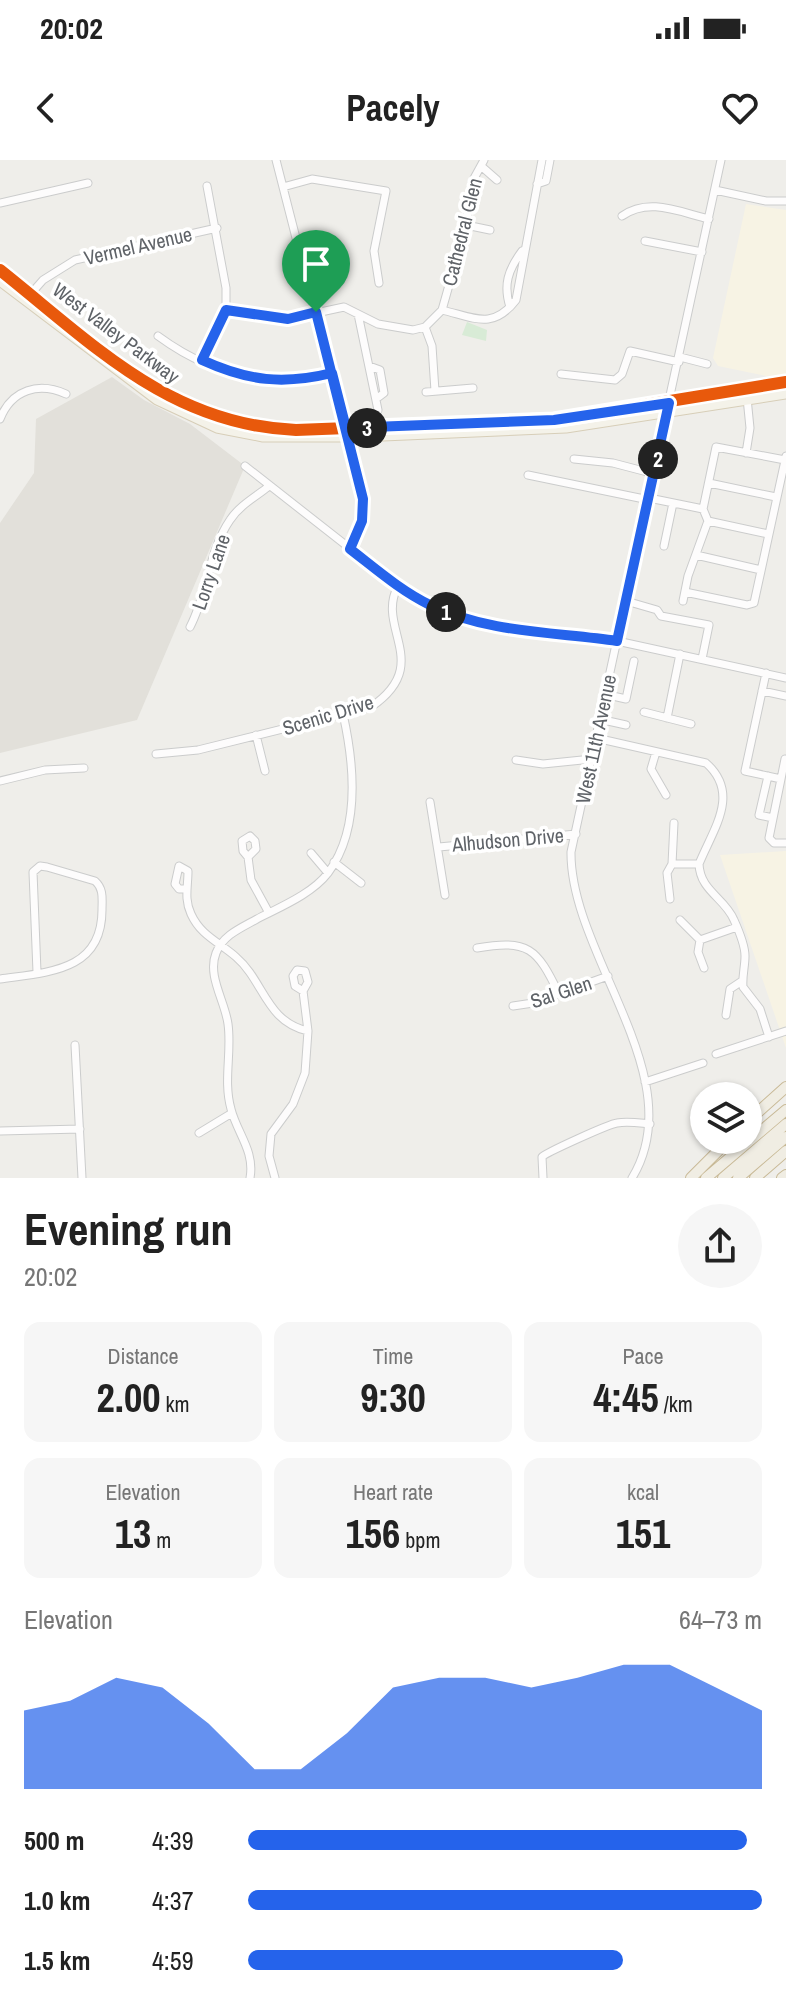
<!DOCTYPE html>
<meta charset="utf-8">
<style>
:root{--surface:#fff;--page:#f6f6f6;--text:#222;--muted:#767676;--accent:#2563eb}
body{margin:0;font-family:"Archivo Narrow",sans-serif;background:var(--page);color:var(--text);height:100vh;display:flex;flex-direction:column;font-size:30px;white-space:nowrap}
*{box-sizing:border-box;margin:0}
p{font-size:26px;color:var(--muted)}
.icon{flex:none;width:44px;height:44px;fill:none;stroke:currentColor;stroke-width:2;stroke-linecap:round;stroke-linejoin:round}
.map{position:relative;height:1018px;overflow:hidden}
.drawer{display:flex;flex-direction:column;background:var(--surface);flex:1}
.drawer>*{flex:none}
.fabs{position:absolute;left:690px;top:922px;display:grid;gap:16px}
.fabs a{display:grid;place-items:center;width:72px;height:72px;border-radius:50%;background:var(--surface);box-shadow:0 2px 6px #0004;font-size:40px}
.pin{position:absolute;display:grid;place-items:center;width:68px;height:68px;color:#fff;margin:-82px -34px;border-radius:50% 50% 50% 0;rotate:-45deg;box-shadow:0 0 8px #0007}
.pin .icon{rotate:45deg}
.km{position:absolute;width:40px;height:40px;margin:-20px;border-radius:50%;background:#222;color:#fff;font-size:22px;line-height:40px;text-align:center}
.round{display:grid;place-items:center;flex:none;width:84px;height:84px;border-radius:42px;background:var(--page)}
.overview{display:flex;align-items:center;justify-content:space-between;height:136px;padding:0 24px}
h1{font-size:44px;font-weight:700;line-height:60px}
.metrics{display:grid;grid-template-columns:repeat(3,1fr);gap:12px;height:136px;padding:8px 24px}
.metrics div{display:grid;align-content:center;border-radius:16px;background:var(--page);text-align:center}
.metrics b{font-size:40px;font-weight:700}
.metrics small{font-size:22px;font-weight:400}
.metrics p{font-size:22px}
.chart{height:224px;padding:16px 24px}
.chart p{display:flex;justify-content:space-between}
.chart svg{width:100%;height:144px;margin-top:8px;fill:var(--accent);opacity:.7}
ul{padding:0 24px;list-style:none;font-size:26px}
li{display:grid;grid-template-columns:128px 96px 1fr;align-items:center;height:60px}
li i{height:20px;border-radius:10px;background:var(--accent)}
.status{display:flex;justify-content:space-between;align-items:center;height:56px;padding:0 40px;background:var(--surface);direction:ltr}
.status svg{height:22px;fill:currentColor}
header{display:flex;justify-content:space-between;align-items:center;height:104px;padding:0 24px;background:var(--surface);font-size:36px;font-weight:700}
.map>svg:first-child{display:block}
.commercial{fill:#f7f3e4}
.education{fill:#e2e0da}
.green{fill:#d8ebd6}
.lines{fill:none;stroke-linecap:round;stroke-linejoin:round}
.minor-casing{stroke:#cbcccc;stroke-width:9}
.major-casing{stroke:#d7ceb8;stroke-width:11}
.highway-casing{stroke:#c8b996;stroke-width:12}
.minor{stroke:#fdfcfc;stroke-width:7}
.major{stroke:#f4f2e9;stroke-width:9}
.highway{stroke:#f0ede3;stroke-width:10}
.cycleway-casing{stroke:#fff;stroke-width:17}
.cycleway{stroke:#e8590c;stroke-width:12}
.route-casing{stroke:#fff;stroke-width:16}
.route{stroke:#2563eb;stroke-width:10}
.labels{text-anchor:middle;stroke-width:7;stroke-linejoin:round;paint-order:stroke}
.street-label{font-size:20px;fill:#5f6368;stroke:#fff}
</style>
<div class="status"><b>20:02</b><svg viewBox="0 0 49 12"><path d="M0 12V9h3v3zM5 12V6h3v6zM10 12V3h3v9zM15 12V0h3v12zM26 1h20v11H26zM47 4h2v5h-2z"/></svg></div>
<header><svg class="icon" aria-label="back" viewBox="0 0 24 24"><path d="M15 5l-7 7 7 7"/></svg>Pacely<svg class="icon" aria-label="heart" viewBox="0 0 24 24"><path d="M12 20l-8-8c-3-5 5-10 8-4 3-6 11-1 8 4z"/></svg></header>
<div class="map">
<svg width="786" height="1018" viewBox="0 0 786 1018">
<rect width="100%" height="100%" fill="#efeeea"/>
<!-- commercial -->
<path class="commercial" d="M746,44L786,50V215L766,216L718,206L713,198Z
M786,691V888L720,695Z"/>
<!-- education -->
<path class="education" d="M112,217L144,240L190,264L245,306L137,560L0,593V363L34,313L36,259Z"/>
<!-- green -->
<path class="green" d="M467,162L487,170L486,181L462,175Z"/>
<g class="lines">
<!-- minor casing -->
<g class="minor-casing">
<path id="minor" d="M276,0L363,339L362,361L350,389
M481,6L497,20
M537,24L546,21L550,0
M283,27L312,19L386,31L374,91L379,123
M715,30L766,41H786
M0,43L88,23
M622,56C649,37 679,52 709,59
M466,65L490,70
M645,81L702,92
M28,137L43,120L75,100L217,68
M510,147C503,125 508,110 522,91
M226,150L288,159L344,147L378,164L413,170L425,167L442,150L466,65L472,22L484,0
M442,150C475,158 493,170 516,140L542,0
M358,154L378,250
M425,167L432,186L435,231
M158,176C211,215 268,229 332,213
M680,197L707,204
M202,200L226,150V128L207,26
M369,206L380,210L384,233L376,239
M561,214L615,220L622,214L630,191L679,202
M426,232L473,228
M0,259C12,229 39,222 66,234
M746,293L750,268L747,238
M574,299L613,303L655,314
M245,306L398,426L450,454L534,472L617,481L786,518
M528,315L649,340
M709,323L776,337
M649,338L703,349
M708,361L768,374
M664,386L673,343
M696,395L761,410
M685,432L747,445L754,443L786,296
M626,441L657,450L661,456L709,465L702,499
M683,441L688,416L708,361L703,349L716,287L785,300
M190,467C208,433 208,392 230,360C239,346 255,337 268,327
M766,513L745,611L781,619L769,678L774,683H786
M762,531L786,536
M604,534L626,539L634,501
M644,552L691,564
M667,558L680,494
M599,559L626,565
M256,575L265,611
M596,578L706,603C741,634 713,669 699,704C700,731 725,738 734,760C739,771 745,785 745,796C745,807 742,816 743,827L760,849L769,877
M656,592L651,609L666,635
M156,594L198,590L371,547C434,504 375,468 398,426
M516,600L543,604L592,599
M768,616L759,655L773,658
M781,619L785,599
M0,621L45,610L84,608
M430,642L445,735
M674,663L672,704H699
M439,687L576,674
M311,693L328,713
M248,697L256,689L255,681L250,676L242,681L243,691L248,697L251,720L269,753
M334,702L361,723
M185,729H179L175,724L179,706L188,711C188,727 184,739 191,754C201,776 219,782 236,797C264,821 266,862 308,871
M670,739L667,713L672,704
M680,760L700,780L737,767
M700,780L698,792L704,808
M477,788C528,779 537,788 559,834
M0,819C49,812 102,811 102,750C102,739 104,729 95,721L47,707L40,706L33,712L37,812
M513,846L533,843L608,816
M726,855L730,829L742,821
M75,885L82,1018
M716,894L786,871
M645,922L703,903
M0,971L80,969
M199,973L232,953
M250,1018C255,991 237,973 231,949C223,921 232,892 228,864C225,841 207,816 216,793C223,775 241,768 257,759C280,747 312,734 328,713C361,669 354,603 343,554
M275,1018L269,996L271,974L293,944L305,913L308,871L303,831L308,822L305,811L297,810L293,816L295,826L303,831
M543,1018L542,997C545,993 609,964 617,963C628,961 639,963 650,964
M632,1018C693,918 570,795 571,692L721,0"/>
</g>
<!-- major casing -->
<g class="major-casing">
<path id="major" d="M0,110C93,184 170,265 296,270L554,260L786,222
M0,121L157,240L217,268L263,277H360L566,268L786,234"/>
</g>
<!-- highway casing -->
<g class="highway-casing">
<path id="highway" d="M748,961L786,927
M691,1018L729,980
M706,1018L786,950
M723,1018L786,964
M738,1018L786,977
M755,1018L786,991
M782,1018L786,1015"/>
</g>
<!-- minor -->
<use href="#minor" class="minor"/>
<!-- major -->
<use href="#major" class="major"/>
<!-- highway -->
<use href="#highway" class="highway"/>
<!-- cycleway casing -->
<g class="cycleway-casing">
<path id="cycleway" d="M0,110C93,184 170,265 296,270L554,260L786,222"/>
</g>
<!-- cycleway -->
<use href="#cycleway" class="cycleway"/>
</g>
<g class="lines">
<!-- route casing -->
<g class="route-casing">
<path id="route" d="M316,152L363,339L362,361L350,389C376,409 401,431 430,445C487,473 555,472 617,481L669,243L554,260L346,268L332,213C283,225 248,221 202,200L226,150L288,159L316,152"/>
</g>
<!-- route -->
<use href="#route" class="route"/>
</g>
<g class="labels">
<!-- street labels -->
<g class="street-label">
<text transform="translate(462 72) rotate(-76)" y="7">Cathedral Glen</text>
<text transform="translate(138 86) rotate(-13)" y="7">Vermel Avenue</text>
<text transform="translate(116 173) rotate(37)" y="7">West Valley Parkway</text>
<text transform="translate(211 412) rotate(-71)" y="7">Lorry Lane</text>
<text transform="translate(328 555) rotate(-17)" y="7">Scenic Drive</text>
<text transform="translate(596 579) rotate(-78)" y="7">West 11th Avenue</text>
<text transform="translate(508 680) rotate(-5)" y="7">Alhudson Drive</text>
<text transform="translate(561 832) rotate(-18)" y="7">Sal Glen</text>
</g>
</g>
</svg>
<div class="fabs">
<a><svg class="icon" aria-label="layers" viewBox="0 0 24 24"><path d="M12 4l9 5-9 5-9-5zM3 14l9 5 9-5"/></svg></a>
</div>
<div class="pin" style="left:316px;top:152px;background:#1e9e55"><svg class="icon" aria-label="arrive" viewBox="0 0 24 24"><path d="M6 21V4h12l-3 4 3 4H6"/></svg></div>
<b class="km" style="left:446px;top:452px">1</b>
<b class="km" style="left:658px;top:299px">2</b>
<b class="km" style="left:367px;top:268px">3</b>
</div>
<section class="drawer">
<div class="overview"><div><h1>Evening run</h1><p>20:02</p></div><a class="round"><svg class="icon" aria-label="share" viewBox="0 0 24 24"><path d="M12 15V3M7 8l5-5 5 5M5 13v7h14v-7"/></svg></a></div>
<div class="metrics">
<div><p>Distance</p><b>2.00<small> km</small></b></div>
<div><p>Time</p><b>9:30</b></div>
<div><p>Pace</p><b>4:45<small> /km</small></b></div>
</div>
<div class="metrics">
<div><p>Elevation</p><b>13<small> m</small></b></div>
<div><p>Heart rate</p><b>156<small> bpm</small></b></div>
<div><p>kcal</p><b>151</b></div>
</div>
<div class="chart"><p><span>Elevation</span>64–73 m</p>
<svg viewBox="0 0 160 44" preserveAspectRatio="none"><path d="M0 44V20L10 17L20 10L30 13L40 24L50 38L60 38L70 27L80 13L90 10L100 10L110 13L120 10L130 6L140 6L150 13L160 20V44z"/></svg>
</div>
<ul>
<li><b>500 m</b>4:39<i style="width:97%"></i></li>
<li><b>1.0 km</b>4:37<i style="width:100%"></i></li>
<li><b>1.5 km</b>4:59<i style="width:73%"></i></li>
</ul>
</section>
